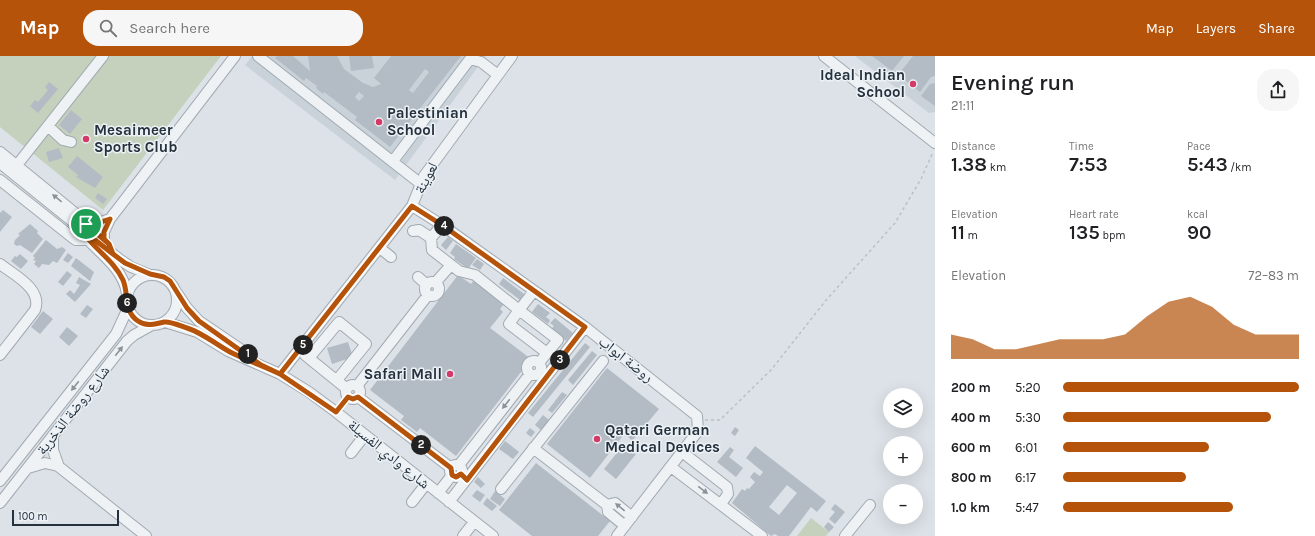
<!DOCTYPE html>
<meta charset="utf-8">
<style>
:root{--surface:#fff;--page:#f6f6f6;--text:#202124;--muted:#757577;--accent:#b45309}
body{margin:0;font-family:Karla,"Noto Naskh Arabic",sans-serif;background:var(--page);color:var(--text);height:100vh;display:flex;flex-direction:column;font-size:15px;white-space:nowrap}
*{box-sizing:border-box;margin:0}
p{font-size:13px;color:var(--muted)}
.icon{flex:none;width:22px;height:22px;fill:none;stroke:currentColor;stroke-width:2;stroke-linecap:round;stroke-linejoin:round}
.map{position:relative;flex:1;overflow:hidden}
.panel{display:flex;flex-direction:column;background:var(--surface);width:380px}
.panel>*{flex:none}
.buttons{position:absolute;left:883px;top:332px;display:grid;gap:8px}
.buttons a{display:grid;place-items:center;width:40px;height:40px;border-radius:50%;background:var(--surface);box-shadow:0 4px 16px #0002;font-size:20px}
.scale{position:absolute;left:12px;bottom:10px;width:107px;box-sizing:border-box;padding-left:4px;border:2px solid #25323e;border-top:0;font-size:11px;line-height:14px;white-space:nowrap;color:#25323e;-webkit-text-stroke:3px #ecf1f5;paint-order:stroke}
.pin{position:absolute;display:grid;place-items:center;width:34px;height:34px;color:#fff;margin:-17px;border:2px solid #fff;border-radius:50%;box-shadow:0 1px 4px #0007}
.km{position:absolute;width:20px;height:20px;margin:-10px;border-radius:50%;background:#222;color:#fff;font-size:11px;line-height:20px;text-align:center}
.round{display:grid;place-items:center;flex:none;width:42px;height:42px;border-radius:16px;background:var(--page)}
.summary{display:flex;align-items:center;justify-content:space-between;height:68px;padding:0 16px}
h1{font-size:22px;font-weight:600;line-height:30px}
.stats{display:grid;grid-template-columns:repeat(3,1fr);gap:6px;height:68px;padding:4px 16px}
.stats div{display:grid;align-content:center}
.stats b{font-size:20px;font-weight:600}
.stats small{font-size:11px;font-weight:400}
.stats p{font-size:11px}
.chart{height:112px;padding:8px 16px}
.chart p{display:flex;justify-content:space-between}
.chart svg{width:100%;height:72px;margin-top:4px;fill:var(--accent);opacity:.7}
ul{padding:0 16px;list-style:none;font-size:13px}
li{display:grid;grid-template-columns:64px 48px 1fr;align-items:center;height:30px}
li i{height:10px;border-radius:5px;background:var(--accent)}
header{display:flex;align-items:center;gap:24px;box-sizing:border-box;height:56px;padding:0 20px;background:var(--accent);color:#fff}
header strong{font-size:19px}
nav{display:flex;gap:22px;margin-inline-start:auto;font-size:14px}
.search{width:280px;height:36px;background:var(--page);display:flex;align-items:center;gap:10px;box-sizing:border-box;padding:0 14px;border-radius:16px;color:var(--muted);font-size:15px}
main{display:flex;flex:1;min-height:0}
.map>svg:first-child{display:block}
.built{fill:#cad2d9}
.green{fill:#c5d1bd}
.building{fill:#b3bcc4;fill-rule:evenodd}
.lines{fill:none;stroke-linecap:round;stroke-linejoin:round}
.minor-casing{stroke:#a1aab1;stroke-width:12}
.path{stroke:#bac0c5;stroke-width:1.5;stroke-dasharray:3 3;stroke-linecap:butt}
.minor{stroke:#eff2f5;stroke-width:10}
.oneway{fill:#8a929a}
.route-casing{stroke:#fff;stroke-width:8}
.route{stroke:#b45309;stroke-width:5}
.poi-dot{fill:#d33a68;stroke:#ecf1f5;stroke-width:1.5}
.labels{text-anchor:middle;stroke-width:3;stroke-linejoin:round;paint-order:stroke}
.poi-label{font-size:15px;font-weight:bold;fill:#25323e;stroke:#ecf1f5;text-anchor:start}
.street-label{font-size:15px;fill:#25323e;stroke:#ecf1f5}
</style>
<header>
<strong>Map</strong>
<div class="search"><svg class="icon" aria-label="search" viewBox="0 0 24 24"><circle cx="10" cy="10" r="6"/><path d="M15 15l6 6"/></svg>Search here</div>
<nav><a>Map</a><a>Layers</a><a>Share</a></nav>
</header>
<main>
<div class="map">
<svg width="935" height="480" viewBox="0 0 935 480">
<rect width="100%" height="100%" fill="#dce2e7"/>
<!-- built -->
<path class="built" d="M252,0H486L395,124L245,9Z
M855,0H935V56L929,57Z"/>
<!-- green -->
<path class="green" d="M0,0H221L103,154L0,71Z
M811,462L829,476L826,480H797Z"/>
<!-- building -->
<path class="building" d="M277,0H293L310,15L308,0H337L344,13L363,27L373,31L381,28L374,22L391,0H461L390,91L355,64L357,61L324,36L323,38L316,32L317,30L306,22L304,25L275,2ZM425,13L429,16L413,37L409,34ZM359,36L364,40L359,45L355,41Z
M349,0H372L374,12L351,15Z
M872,0H904L892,15Z
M913,0H935V20L931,21L920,36L898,19Z
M49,26L58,33L38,57L30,50L35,44L38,46L48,34L45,31Z
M935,27V50L921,40L930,28Z
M71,54L82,63L70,78L59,69Z
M59,92L63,102L49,106L46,96Z
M77,100L103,121L95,132L76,121L78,119L68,111Z
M98,137L107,143L103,148L95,142Z
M3,154L12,161L0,176V157Z
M30,168L38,175L37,177L43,183L32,197L20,189L17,190L14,188L15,184L20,179L18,178Z
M448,181L453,185L446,194L441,189Z
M46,184L57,193L62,191L66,194L57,207L53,205L49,209L42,208L39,212L34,208L36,205L33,204L35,202L33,200Z
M456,188L476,202L468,213L454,203L455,201L450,197Z
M68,197L73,201L68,207L63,204Z
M20,198L28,205L21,213L11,205L15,200L17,201Z
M76,202L94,216L90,225L71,210Z
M477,203L484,208L480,214L472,209Z
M67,215L72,219L63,230L58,226Z
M458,219L471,228L475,223L505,247L500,253L503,256L490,272L531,303L456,400L420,372L417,376L401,364L404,360L370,334Z
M79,221L91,228L75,246L66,238L70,234L74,238L80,229L76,227Z
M503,222L524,238L520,244L499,228Z
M538,248L550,257L546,261L550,264L548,268L532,256Z
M87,249L93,253L86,262L80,258Z
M43,255L53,263L40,278L31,271Z
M555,262L573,277L566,285L551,273L554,270L550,267Z
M67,271L78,280L69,290L59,281Z
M348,286L353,301L332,308L327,292Z
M585,287L590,291L533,361L528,357Z
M592,295L597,299L573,329L568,324Z
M607,312L659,353L632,385L625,377L590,422L547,388Z
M562,336L567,339L552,357L548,354Z
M543,359L549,364L541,374L535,369Z
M735,371L739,374L735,380L731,377Z
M530,372L535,376L531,381L526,377Z
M505,385L519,396L513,403L499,393Z
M624,388L636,398L616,423L604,413Z
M755,390L826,445L817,456L811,451L789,480H778L775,478L771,480L732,447L742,433L745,435L747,432L749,433L755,426L750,421L754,416L760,420L763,416L746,402ZM787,429L797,437L779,459L769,451Z
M730,391L734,394L729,401L743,412L736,421L717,406Z
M536,407L610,465L598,480H532L499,454Z
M478,421L485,428L481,432L474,426Z
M477,434L485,439L480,446L472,440Z
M495,435L505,443L500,450L490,443Z
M487,442L497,450L492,455L483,448Z
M835,448L845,456L835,468L829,463L835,456L831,453Z
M828,466L834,471L829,476L824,471Z"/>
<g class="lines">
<!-- minor casing -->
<g class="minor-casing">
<path id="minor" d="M258,0L421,128
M824,0L935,87
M49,71L63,84L71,86
M0,96L81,162L100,179
M393,105L470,3L481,6L498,19
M0,107L119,203L131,211L150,219
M17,109L103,0
M0,124L73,182L76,184H88
M412,150L442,169L585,271L697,360L698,375L617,480
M86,168L98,167L110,163
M442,169L431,182L432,194L459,215L475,219L519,254L509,268L547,297L539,307
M413,175L419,174L431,182
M104,183V176L110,163L235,0
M91,187C106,202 123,215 127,237
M380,192L391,201
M0,208C14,219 43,233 35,254L0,299
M127 244a25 25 0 1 1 50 0a25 25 0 1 1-50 0Z
M418,221L427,229
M425 233a7 7 0 1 1 14 0a7 7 0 1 1-14 0Z
M435,227L451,209
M534,235L519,254L558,284L547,297
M177,237L187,252L199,265L252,301
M165,266L197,276L228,295L280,318L309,336L336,356L493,480
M305,299L347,333
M309,302L339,266L366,288L337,324
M527 312a7 7 0 1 1 14 0a7 7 0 1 1-14 0Z
M280,318L412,150L424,120L512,0
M346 336a7 7 0 1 1 14 0a7 7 0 1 1-14 0Z
M357,330L428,239
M358,341L451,412
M53,379V394L59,411
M533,392L607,449L608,456L625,470
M682,396L727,431L728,438L721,448
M351,397L365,379
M450 415a6 6 0 1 1 12 0a6 6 0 1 1-12 0Z
M459,409L530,318
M671,411L762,480
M28,412L45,407L58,410L146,480
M0,425L116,278L128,252
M501,433L603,305
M438,437L452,419
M412,446L426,428
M449,446L585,271
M0,447L127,285L134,279L152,269
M607,449L615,447L632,461
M463,480L474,466
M845,480L870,449"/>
</g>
<!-- path -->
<path class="path" d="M705,364H720L771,314L827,243L895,167L921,123L933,96"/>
<!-- minor -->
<use href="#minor" class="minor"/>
</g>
<!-- one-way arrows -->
<defs><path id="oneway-solid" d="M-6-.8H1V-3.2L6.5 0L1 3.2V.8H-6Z"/></defs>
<g class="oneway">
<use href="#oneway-solid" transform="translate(57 142) rotate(-141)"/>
<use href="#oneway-solid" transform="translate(119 295) rotate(-52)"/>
<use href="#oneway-solid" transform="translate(75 330) rotate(128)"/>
<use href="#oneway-solid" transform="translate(506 348) rotate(128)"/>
<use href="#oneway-solid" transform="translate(703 434) rotate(37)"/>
<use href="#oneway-solid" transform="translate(620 451) rotate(-141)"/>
</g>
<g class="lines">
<!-- route casing -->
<g class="route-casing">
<path id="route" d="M86,168L109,188L113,198L125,207L150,218L164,221L170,225L187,252L199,265L261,309L280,318L336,356L348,341L353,343L358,341L451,412L452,419L456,421L461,418L467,424L585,271L442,169L412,150L280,318C263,310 246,304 230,296C215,288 203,277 187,272C181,270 170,265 164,266C154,268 147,271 138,265C123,255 129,238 123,224C114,204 92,192 81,173L113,198L109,188L104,183V176L110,163L98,167L86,168"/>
</g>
<!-- route -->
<use href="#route" class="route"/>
</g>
<!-- markers -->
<g class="poi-dot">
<circle cx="913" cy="28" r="4"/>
<circle cx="379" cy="66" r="4"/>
<circle cx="86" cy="83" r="4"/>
<circle cx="450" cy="318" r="4"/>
<circle cx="597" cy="383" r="4"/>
</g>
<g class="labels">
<!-- poi labels -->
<g class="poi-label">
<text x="905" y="24" text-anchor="end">Ideal Indian<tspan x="905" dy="17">School</tspan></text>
<text x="387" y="62">Palestinian<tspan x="387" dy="17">School</tspan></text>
<text x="94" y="79">Mesaimeer<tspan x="94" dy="17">Sports Club</tspan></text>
<text x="442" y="323" text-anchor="end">Safari Mall</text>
<text x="605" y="379">Qatari German<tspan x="605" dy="17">Medical Devices</tspan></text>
</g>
<!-- street labels -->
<g class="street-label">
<text transform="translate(426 122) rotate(-62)" y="5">لعوينة</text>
<text transform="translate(626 303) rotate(38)" y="5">روضة ابواب</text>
<text transform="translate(73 354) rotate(-52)" y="5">شارع روضة الذخرية</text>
<text transform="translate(389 398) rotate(39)" y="5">شارع وادي الفسيلة</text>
</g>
</g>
</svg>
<div class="buttons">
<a><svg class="icon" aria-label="layers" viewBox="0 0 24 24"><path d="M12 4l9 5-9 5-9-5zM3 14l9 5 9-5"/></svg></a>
<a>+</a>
<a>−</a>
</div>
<div class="scale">100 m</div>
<div class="pin" style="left:86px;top:168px;background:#1e9e55"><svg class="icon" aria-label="arrive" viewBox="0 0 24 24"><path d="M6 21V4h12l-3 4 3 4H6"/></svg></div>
<b class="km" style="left:248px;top:298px">1</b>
<b class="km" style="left:421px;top:389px">2</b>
<b class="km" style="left:560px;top:304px">3</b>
<b class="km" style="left:444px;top:170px">4</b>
<b class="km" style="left:303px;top:289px">5</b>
<b class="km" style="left:127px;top:247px">6</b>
</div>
<section class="panel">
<div class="summary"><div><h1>Evening run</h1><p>21:11</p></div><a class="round"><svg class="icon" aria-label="share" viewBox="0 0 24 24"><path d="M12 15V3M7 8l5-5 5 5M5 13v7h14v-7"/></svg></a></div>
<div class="stats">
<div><p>Distance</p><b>1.38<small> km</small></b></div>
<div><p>Time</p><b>7:53</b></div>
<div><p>Pace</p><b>5:43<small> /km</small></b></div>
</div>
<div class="stats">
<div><p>Elevation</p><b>11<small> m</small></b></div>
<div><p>Heart rate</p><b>135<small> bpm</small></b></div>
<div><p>kcal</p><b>90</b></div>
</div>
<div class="chart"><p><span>Elevation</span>72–83 m</p>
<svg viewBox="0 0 160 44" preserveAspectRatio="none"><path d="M0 44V29L10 32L20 38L30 38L40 35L50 32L60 32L70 32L80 29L90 18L100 9L110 6L120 12L130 23L140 29L150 29L160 29V44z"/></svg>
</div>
<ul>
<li><b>200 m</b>5:20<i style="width:100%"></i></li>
<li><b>400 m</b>5:30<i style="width:88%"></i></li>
<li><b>600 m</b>6:01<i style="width:62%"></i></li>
<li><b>800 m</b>6:17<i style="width:52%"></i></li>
<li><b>1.0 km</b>5:47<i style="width:72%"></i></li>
</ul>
</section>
</main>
